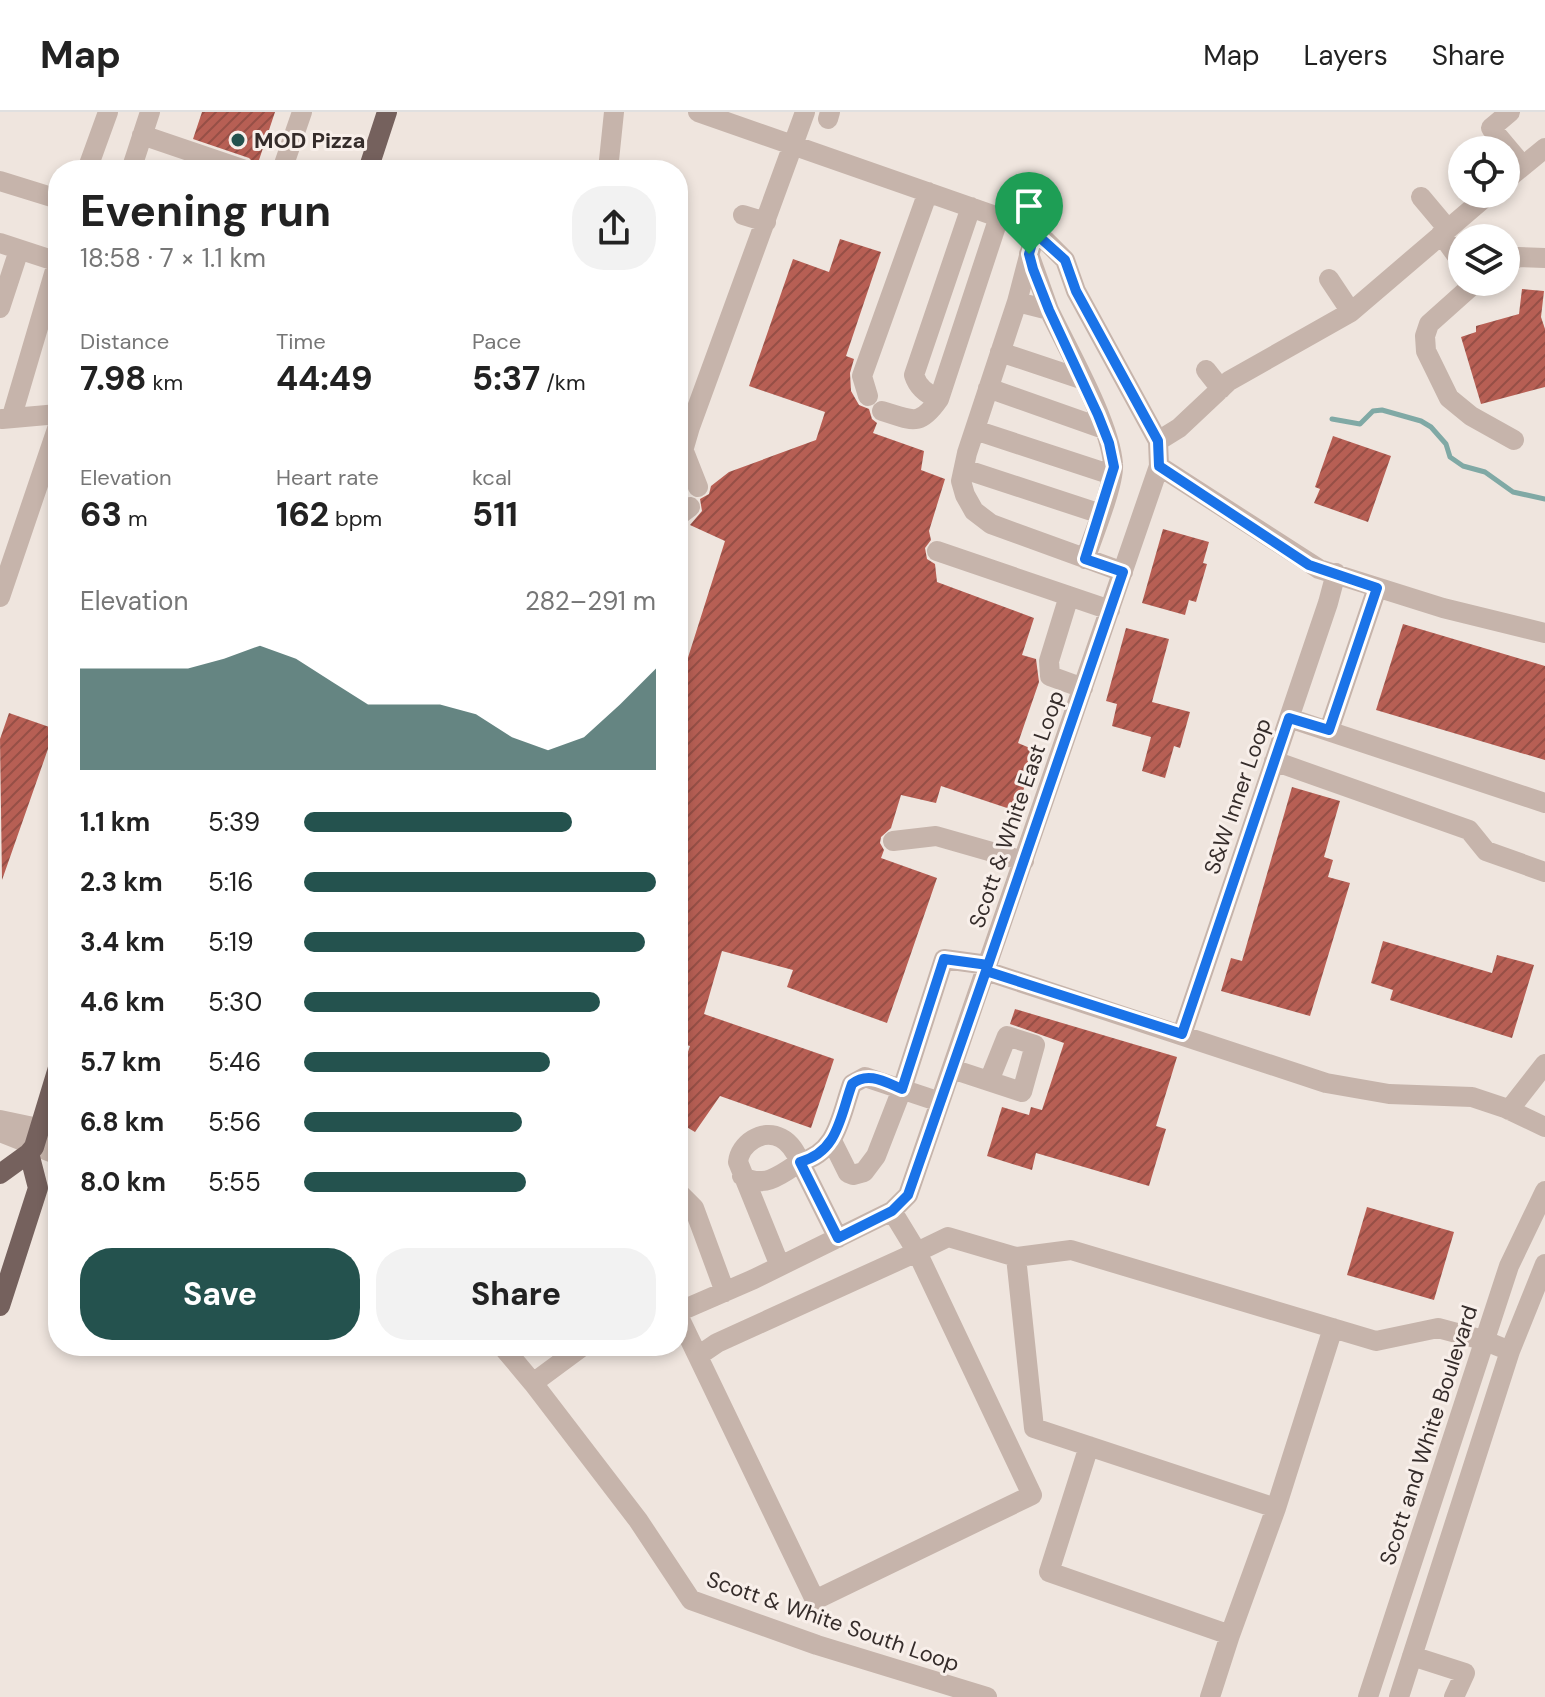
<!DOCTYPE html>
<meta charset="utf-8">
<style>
:root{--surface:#fff;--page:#f2f2f2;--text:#222;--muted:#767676;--line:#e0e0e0;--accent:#24524e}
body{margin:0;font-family:"DM Sans",sans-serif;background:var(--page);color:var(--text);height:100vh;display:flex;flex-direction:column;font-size:30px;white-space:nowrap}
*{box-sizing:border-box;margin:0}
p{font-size:26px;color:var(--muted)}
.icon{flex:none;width:44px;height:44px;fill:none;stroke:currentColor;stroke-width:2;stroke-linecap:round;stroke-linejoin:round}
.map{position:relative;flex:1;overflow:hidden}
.side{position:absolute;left:48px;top:48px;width:640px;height:1196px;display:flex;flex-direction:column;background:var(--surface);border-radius:32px;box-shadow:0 4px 12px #0003}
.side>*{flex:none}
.tools{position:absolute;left:1448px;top:24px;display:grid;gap:16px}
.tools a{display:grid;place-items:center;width:72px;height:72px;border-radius:50%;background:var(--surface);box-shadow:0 4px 12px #0003;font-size:40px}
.pin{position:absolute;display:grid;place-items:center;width:68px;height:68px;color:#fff;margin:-82px -34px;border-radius:50% 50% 50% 0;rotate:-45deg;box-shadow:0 0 8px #0007}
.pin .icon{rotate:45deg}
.round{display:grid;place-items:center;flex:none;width:84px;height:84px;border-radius:32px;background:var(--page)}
.head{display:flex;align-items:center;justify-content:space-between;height:136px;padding:0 32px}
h1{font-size:44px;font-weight:700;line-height:60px}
.metrics{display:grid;grid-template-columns:repeat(3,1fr);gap:12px;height:136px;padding:8px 32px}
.metrics div{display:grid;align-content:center}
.metrics b{font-size:34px;font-weight:700}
.metrics small{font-size:22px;font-weight:400}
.metrics p{font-size:22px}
.chart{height:224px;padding:16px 32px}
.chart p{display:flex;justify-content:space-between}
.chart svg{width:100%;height:144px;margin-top:8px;fill:var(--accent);opacity:.7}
.button{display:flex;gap:16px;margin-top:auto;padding:16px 32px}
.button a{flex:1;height:92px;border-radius:32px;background:var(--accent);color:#fff;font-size:32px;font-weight:700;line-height:92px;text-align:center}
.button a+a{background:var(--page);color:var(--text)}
ul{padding:0 32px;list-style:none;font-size:26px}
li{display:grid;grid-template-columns:128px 96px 1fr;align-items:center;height:60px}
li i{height:20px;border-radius:10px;background:var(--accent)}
header{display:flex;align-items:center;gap:48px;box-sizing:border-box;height:112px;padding:0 40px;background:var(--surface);border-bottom:2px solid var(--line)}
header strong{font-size:38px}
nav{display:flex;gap:44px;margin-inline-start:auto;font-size:28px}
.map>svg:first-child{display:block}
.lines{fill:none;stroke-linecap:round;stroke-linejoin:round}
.stream{stroke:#80a9a5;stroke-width:5}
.building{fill:url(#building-hatch)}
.minor{stroke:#c6b4ab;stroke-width:20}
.major{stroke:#75615d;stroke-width:20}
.route-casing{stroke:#fff;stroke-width:16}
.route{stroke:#1a73e8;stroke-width:10}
.poi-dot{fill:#24524e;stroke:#f8efea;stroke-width:3}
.labels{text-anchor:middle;stroke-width:6;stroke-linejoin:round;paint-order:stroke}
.poi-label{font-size:22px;font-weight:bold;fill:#352c2a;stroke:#f8efea;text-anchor:start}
.street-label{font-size:22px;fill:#352c2a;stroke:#f8efea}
</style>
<header>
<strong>Map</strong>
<nav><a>Map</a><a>Layers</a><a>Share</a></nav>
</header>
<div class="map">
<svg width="1545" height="1585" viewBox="0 0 1545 1585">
<defs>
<pattern id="building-hatch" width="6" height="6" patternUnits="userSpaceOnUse" patternTransform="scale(2)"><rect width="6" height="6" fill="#b75f54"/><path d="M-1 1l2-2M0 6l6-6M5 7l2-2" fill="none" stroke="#964f46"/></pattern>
</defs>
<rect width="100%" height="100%" fill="#efe5de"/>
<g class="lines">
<!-- stream -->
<path class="stream" d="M1332,307L1360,312L1373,299L1382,298L1421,309L1431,315L1446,332L1450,345L1463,354L1485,360L1513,380L1545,387"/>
</g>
<!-- building -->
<path class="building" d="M202,0H275L257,54L249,46L193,27Z
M840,127L881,140L846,244L854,247L850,261L851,279L859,293L869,297L872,307L877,311L873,321L924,339L921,358L945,367L929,419L931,428L925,436L927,447L935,452L937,470L1034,506L1022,543L1036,547L1039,570L1018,631L1037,639L1016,699L941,674L936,691L901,683L891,716L881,725L880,731L884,738L881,746L937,766L887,911L787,875L793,858L722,839L704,902L834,947L811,1016L720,984L695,1020L678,1010V968L690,934L678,931V577L725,429L690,413L702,399L700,387L709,382L711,374L729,360L816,328L825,300L749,274L793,147L829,160Z
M1522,177L1544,179L1541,205L1545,217V275L1481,292L1461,225L1476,220V214L1519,202Z
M1333,324L1391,344L1368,410L1314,391L1320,377L1315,375Z
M1163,417L1209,430L1203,451L1207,452L1196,490L1189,488L1185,503L1142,491Z
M1403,512L1545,554V648L1376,598Z
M1126,516L1169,527L1152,590L1190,600L1180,636L1174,634L1165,666L1142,659L1151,625L1112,614L1117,592L1106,589Z
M9,601L55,617L2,768L0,627Z
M1292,675L1340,689L1324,745L1333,748L1328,765L1350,771L1310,904L1221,879L1231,846L1242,849Z
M1383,829L1492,861L1497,843L1534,853L1512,926L1390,888L1393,878L1371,871Z
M1015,897L1177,945L1156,1014L1166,1017L1149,1074L1036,1041L1032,1058L987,1044L1002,995L1029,1003L1031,995L1042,998L1064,931L1010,912Z
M1367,1095L1454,1120L1434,1188L1347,1163Z"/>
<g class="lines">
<!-- minor -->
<path class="minor" d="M1510,0L1491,16L1523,54
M828,7L830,0
M142,23L245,58
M87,58L108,0
M131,58L150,0
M282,58L302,0
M608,58L614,0
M1506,68L1545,36
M0,69L58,87
M1421,85L1447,116
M743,103L766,110
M1441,122L1462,151
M0,131L58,150
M1029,142L1049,198
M1506,152L1518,145L1545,146
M1329,167L1351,200
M1476,170L1429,212L1425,224L1426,239L1449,286L1471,304L1514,328
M1017,190L1035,121
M0,196L19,138
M1000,240L1081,267
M1206,258L1221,277
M988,276L1104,317
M868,284L862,264L928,80
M939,287C928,283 918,276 914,263L971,95
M882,299C912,308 919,316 939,287L999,105
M12,304L58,148
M2,307L58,302
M975,318L1112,363
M1158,329L1179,316L1229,269L1351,200L1489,82
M683,337L698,375
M1159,354L1319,457L1443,496L1545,521
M678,356L690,315L805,0
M964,357L1101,402
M678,404L690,395
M937,439L1110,498
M1085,447C1092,427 1115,370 1113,352C1110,311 1068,238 1049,198L1017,190L967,341L961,369L965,383L974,399L991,412L1123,460
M1069,484L1049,549L1050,564L1083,576
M0,485L58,314
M1289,606L1545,691
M1329,618L1377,476
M1274,649L1469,718L1486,739L1545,760
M893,729L936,724L1024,749
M986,859L1326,971L1389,982L1472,985L1505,996L1545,1015
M1182,922L1328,491L1336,461
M952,957L1022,980L1035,933L1007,924L989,969
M1509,998L1545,952
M0,1008L38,1016L58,1023
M0,1020L58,1043
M832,1029L848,1061L853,1063L864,1060L876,1044L902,977L944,847L988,853
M742,1064C764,1077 781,1063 800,1050L838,1126
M678,1080L694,1096L725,1180
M892,1099L917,1140L948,1125L1016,1145L1071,1138L1376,1229L1438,1216L1483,1228L1510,1239
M1016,1145L1034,1316L1276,1396L1333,1216
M780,1154L738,1050C740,1032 762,1016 781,1026C791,1031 796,1041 800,1050C838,1040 840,1005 852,972L865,965L940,990
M678,1200L754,1167L892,1099L908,1083L1159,354L1158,329L1076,179L1065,148L1046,129L1024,114L698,0
M678,1203C724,1298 769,1393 815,1488L1032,1383L917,1140L717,1231L698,1244
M502,1234L533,1271L638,1408L691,1488L817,1533L987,1585
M533,1271L583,1234
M1089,1334L1049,1460L1230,1523L1276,1396
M1412,1544L1465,1561L1454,1585
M1210,1585L1230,1523
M1368,1585L1509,1154L1545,1079
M1399,1585L1510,1239L1545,1152"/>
<!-- major -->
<path class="major" d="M368,58L387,0
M0,1062L29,1041L34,1035L58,956
M0,1194L38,1076L29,1041"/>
</g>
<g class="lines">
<!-- route casing -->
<g class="route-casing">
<path id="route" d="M1035,121L1065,148L1076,179L1158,329L1159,354L1309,453L1377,476L1329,618L1289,606L1182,922L986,859L908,1083L892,1099L838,1126L800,1050C838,1040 840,1005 852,972C868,959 885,970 902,977L944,847L988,853L1123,460L1085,447L1114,355L1109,331L1098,303L1049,198L1033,157L1029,142Z"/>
</g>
<!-- route -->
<use href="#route" class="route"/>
</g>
<!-- markers -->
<circle class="poi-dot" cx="238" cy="28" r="8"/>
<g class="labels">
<!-- poi labels -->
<g class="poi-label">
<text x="254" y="36">MOD Pizza</text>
</g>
<!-- street labels -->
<g class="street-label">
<text transform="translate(1237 684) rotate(-71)" y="8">S&amp;W Inner Loop</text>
<text transform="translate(1016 697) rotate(-71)" y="8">Scott &amp; White East Loop</text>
<text transform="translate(1428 1323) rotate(-72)" y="8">Scott and White Boulevard</text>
<text transform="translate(833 1509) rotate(19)" y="8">Scott &amp; White South Loop</text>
</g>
</g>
</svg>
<div class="tools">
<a><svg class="icon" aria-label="locate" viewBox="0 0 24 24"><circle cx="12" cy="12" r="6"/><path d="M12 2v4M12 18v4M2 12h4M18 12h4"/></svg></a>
<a><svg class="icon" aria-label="layers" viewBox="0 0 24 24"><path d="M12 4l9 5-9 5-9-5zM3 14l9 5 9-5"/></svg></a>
</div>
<div class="pin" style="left:1029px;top:142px;background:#1e9e55"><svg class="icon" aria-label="arrive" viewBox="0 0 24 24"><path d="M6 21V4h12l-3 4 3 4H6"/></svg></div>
<section class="side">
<div class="head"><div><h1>Evening run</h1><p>18:58 · 7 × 1.1 km</p></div><a class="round"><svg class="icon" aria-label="share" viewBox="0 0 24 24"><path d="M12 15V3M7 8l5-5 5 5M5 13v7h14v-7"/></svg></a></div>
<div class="metrics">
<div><p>Distance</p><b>7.98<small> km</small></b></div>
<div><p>Time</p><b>44:49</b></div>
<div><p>Pace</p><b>5:37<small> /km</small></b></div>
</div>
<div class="metrics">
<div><p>Elevation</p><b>63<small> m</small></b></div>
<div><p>Heart rate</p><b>162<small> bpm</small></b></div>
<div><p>kcal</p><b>511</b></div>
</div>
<div class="chart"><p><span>Elevation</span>282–291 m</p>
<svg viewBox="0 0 160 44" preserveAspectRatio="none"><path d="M0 44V13L10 13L20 13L30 13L40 10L50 6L60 10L70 17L80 24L90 24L100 24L110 27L120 34L130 38L140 34L150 24L160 13V44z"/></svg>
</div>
<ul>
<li><b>1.1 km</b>5:39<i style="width:76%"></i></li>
<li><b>2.3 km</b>5:16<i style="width:100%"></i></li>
<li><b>3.4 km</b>5:19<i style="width:97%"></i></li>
<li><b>4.6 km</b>5:30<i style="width:84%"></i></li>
<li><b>5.7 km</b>5:46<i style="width:70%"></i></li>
<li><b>6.8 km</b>5:56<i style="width:62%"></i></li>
<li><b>8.0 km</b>5:55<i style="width:63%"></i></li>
</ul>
<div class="button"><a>Save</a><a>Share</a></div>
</section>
</div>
